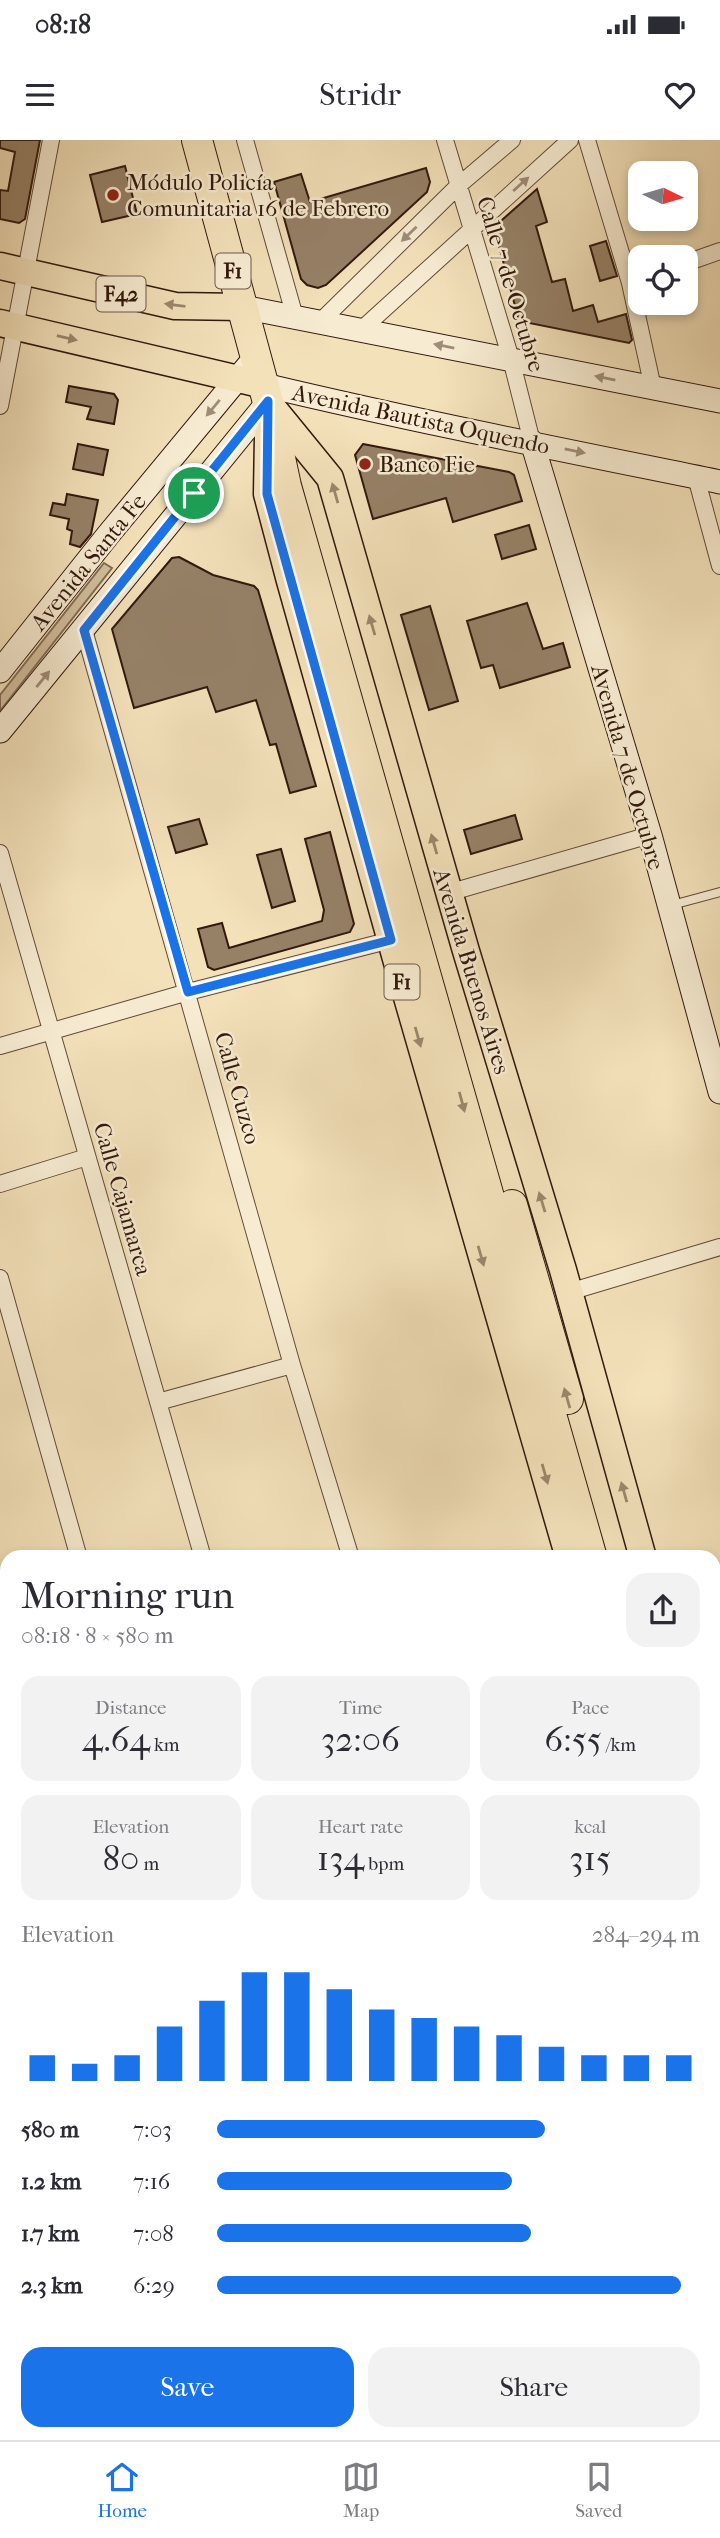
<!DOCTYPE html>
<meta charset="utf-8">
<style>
:root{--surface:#fff;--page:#f2f2f3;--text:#2b2b33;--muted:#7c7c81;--line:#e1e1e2;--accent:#1a73e8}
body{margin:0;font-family:"IM FELL French Canon",serif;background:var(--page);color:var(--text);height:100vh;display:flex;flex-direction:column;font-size:26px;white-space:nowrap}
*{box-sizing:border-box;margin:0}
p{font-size:23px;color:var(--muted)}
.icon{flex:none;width:38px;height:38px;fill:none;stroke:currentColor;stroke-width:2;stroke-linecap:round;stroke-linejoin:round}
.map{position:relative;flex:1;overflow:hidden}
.panel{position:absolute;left:0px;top:1410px;width:721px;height:891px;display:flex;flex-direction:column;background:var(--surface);border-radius:21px 21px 0 0;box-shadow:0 4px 10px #0003}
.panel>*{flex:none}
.needle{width:46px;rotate:95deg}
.buttons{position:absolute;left:628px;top:21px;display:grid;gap:14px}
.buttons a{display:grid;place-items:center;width:70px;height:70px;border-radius:14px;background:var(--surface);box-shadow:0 4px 10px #0003;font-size:35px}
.pin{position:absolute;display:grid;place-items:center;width:60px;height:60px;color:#fff;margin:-30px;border:4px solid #fff;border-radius:50%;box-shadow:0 2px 7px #0007}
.round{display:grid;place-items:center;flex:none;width:74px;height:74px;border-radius:21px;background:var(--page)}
.overview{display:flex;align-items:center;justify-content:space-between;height:119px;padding:0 21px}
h1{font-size:38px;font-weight:600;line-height:52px}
.figures{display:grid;grid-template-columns:repeat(3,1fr);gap:10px;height:119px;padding:7px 21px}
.figures div{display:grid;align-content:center;border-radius:18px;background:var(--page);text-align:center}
.figures b{font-size:35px;font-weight:600}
.figures small{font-size:19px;font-weight:400}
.figures p{font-size:19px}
.chart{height:196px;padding:14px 21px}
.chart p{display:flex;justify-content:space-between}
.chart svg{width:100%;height:126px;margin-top:7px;stroke:var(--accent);stroke-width:6}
.action{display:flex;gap:14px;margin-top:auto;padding:14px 21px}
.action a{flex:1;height:80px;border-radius:21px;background:var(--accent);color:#fff;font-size:28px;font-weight:600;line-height:80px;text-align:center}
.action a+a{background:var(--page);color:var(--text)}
ul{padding:0 21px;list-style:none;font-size:23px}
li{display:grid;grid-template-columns:112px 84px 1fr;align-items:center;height:52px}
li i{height:18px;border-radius:9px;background:var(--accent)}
.status{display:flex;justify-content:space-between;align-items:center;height:49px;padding:0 35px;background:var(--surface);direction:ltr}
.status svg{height:19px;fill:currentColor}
header{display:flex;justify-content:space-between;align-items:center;height:91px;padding:0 21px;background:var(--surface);font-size:32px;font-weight:600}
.dock{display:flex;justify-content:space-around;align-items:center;height:98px;border-top:2px solid var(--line);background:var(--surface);font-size:19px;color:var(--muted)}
.dock a{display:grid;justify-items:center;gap:4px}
.dock .selected{color:var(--accent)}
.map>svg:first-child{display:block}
.green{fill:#d2bf9d;stroke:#826c55;stroke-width:2}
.building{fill:#968167;stroke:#32180d;stroke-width:2}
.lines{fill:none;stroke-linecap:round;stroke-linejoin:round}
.lane-casing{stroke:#624a38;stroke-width:10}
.street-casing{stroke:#624a38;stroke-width:18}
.secondary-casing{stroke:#32180d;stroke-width:25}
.primary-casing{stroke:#32180d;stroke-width:29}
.highway-casing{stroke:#32180d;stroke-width:32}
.lane{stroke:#f7ecd2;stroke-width:8}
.street{stroke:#f7ecd2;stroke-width:16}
.secondary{stroke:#f7ecd2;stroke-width:23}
.primary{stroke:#f3e1ba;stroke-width:26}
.highway{stroke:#f3e1ba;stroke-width:30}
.oneway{fill:#9e8d79}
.oneway2{fill:#9c876c}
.route-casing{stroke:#fff;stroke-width:14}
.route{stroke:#1a73e8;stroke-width:9}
.poi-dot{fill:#8f2418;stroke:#f7ecd2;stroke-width:2.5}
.labels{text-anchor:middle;stroke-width:5;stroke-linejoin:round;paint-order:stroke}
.shield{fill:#f7ecd2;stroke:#6d5848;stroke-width:2}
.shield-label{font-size:21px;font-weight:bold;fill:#32180d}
.poi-label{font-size:23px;fill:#32180d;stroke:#f7ecd2;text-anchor:start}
.street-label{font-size:23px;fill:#32180d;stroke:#f7ecd2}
</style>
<div class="status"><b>08:18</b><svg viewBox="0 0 49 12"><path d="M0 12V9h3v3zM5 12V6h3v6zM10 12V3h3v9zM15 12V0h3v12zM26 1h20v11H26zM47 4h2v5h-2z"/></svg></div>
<header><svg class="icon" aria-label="menu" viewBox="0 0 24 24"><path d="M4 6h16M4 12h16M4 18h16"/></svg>Stridr<svg class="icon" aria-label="heart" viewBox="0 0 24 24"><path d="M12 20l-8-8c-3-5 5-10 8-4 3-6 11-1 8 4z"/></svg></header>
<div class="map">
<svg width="720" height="2300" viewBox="0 0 720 2300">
<rect width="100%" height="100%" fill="#f3e1ba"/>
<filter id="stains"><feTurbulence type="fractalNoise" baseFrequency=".00286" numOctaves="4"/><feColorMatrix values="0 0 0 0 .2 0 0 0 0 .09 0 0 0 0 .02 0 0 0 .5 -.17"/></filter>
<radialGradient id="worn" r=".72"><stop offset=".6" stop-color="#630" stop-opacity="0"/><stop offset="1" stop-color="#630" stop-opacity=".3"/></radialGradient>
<!-- green -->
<path class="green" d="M104,423L112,428L0,571V555Z"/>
<!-- building -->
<path class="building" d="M0,0H40L25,79L19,83L0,79V50L8,51L15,12L0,8Z
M125,26L137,74L102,82L90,35Z
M426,28L430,42L427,52L326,145L318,148L307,145L301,139L274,42L301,34L310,62Z
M537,49L547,82L536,86L552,142L565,139L573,171L593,165L598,182L626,174L632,200L629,203L519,181L494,87Z
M606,101L617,136L600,141L590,106Z
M69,246L114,254L118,260L114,284L87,279L91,267L66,262Z
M78,304L108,310L103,335L73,329Z
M363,304L509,332L514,335L522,361L453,382L446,358L373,379L355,315Z
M67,354L98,360L91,394L80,407L70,404L72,391L67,389L69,379L50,375L53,363L65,365Z
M529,385L536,409L502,419L495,395Z
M179,417L213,435L254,446L258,450L316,646L290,653L276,604L270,605L256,560L216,572L207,547L134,568L112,489L172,418Z
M527,463L543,509L563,503L570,527L500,548L493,525L481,528L467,481Z
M430,466L458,561L429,570L401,475Z
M515,675L522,699L471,714L464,690Z
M199,679L207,704L176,713L168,687Z
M330,692L354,784L350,792L214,830L208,827L198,789L222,783L229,808L322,781L324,770L305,699Z
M281,709L295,761L272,768L257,715Z"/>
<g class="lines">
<!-- lane casing -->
<g class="lane-casing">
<path id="lane" d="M672,765L720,752"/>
</g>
<!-- street casing -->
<g class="street-casing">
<path id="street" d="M245,0L295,177
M445,0L511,219L532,302
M587,0L630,143L653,248
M686,123L720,111
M320,182L458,46L512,0
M361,190L570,0
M0,266L51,0
M696,337L720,426
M84,490L292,1225L351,1418
M0,713L203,1418
M448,753L650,695
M0,906L188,852L391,800
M0,1044L87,1017
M0,1138L79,1418
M569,1152L720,1107
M158,1262L292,1225
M0,1454L7,1452
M0,1576L7,1574
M714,1627H720
M0,1708L7,1706
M0,1837L7,1835
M0,1851L7,1876
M0,2273L8,2300
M130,2294L132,2300
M462,2294L464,2300
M608,2294L609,2300
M251,2300L271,2294
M706,2300L720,2296"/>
</g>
<!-- secondary casing -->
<g class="secondary-casing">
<path id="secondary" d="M243,167L720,261
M264,245C415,281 568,311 720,342
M532,302L650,695L720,952
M0,531L108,395L248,226
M0,591L268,262"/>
</g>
<!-- primary casing -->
<g class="primary-casing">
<path id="primary" d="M0,126L175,166L243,167
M0,183L264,245
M268,262L330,338L466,811L563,1130L643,1418
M268,295L267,354L290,441L400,833L569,1418
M714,1673L720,1694
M714,1929L720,1950"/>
</g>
<!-- highway casing -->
<g class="highway-casing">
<path id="highway" d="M197,0L268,262L286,346L592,1418
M512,1065L568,1259
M714,1764L720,1785
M714,1835L720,1855"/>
</g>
<!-- lane -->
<use href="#lane" class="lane"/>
<!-- street -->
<use href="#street" class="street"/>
<!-- secondary -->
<use href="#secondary" class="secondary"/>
<!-- primary -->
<use href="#primary" class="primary"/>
<!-- highway -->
<use href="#highway" class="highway"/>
</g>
<!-- one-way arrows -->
<defs><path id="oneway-solid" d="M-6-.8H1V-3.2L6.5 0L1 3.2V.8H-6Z" transform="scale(1.75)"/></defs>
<g class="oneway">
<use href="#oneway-solid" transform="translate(521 44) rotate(-42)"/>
<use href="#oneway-solid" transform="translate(409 94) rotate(136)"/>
<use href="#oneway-solid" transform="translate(444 206) rotate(-169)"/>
<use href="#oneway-solid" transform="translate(605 238) rotate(-169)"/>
<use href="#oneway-solid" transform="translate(213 268) rotate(130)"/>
<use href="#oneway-solid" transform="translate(575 311) rotate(12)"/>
<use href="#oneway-solid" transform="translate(43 539) rotate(-51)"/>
</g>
<g class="oneway2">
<use href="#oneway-solid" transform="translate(175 165) rotate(-173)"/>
<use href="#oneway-solid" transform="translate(67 198) rotate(13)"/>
<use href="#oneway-solid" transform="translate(335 353) rotate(-106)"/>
<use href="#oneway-solid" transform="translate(372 485) rotate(-106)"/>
<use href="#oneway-solid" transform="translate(434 704) rotate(-106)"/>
<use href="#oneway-solid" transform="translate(418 897) rotate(74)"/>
<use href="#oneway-solid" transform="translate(462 962) rotate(75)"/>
<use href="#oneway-solid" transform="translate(542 1062) rotate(-107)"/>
<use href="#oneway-solid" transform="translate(481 1116) rotate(74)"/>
<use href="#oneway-solid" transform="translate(567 1258) rotate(-106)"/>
<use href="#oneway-solid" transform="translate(545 1334) rotate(74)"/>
<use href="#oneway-solid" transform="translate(624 1352) rotate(-106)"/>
</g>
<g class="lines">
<!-- route casing -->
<g class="route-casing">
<path id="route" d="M268,261L267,354L391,800L188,852L84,490Z"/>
</g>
<!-- route -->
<use href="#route" class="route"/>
</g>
<!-- markers -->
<g class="poi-dot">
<circle cx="113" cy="55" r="7"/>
<circle cx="365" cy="324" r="7"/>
</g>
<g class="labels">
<!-- shield labels -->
<g class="shield">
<rect x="215.5" y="113.5" width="35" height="35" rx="5"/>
<rect x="96.5" y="136.5" width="49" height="35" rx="5"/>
<rect x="384.5" y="824.5" width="35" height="35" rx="5"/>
</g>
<g class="shield-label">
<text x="233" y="138">F1</text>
<text x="121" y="161">F42</text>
<text x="402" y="849">F1</text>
</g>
<!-- poi labels -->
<g class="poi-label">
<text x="127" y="50">Módulo Policía<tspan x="127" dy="26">Comunitaria 16 de Febrero</tspan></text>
<text x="379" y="332">Banco Fie</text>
</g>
<!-- street labels -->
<g class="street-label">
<text transform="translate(511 144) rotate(73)" y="8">Calle 7 de Octubre</text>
<text transform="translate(421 279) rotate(12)" y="8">Avenida Bautista Oquendo</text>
<text transform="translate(88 422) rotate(-51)" y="8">Avenida Santa Fe</text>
<text transform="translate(628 627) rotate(74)" y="8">Avenida 7 de Octubre</text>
<text transform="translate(472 831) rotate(73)" y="8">Avenida Buenos Aires</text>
<text transform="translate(238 948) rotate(74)" y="8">Calle Cuzco</text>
<text transform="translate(123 1059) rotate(74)" y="8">Calle Cajamarca</text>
</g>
</g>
<rect width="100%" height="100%" filter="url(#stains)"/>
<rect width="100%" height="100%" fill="url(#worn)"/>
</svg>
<div class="buttons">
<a><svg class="needle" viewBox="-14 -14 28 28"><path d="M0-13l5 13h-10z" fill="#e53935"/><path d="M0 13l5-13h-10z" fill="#7c7c81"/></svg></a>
<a><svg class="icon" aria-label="locate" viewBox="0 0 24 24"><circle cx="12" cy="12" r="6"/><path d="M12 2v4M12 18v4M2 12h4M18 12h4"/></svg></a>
</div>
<div class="pin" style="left:194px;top:353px;background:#1e9e55"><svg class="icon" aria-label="arrive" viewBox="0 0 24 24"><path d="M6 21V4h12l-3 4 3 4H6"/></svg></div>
<section class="panel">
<div class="overview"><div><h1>Morning run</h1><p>08:18 · 8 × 580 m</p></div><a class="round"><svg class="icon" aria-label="share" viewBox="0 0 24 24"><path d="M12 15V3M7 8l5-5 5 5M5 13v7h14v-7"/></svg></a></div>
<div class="figures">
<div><p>Distance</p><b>4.64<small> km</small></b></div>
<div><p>Time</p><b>32:06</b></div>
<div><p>Pace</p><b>6:55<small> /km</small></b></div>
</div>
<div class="figures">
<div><p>Elevation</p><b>80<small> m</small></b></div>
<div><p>Heart rate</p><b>134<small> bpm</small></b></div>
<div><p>kcal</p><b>315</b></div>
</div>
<div class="chart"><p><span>Elevation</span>284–294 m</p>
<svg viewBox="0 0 160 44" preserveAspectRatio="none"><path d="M5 44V35M15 44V38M25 44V35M35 44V25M45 44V16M55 44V6M65 44V6M75 44V12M85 44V19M95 44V22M105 44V25M115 44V28M125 44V32M135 44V35M145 44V35M155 44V35"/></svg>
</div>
<ul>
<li><b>580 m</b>7:03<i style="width:68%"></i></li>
<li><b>1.2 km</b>7:16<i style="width:61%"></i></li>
<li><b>1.7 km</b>7:08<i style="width:65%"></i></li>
<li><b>2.3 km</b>6:29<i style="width:96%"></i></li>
</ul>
<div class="action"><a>Save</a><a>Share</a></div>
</section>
</div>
<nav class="dock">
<a class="selected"><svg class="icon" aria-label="home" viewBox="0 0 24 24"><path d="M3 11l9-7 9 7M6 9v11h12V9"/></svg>Home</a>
<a><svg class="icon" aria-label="map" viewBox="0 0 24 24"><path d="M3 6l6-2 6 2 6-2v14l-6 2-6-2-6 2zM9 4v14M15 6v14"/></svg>Map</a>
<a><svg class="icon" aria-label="saved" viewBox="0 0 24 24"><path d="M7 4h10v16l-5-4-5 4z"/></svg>Saved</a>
</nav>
